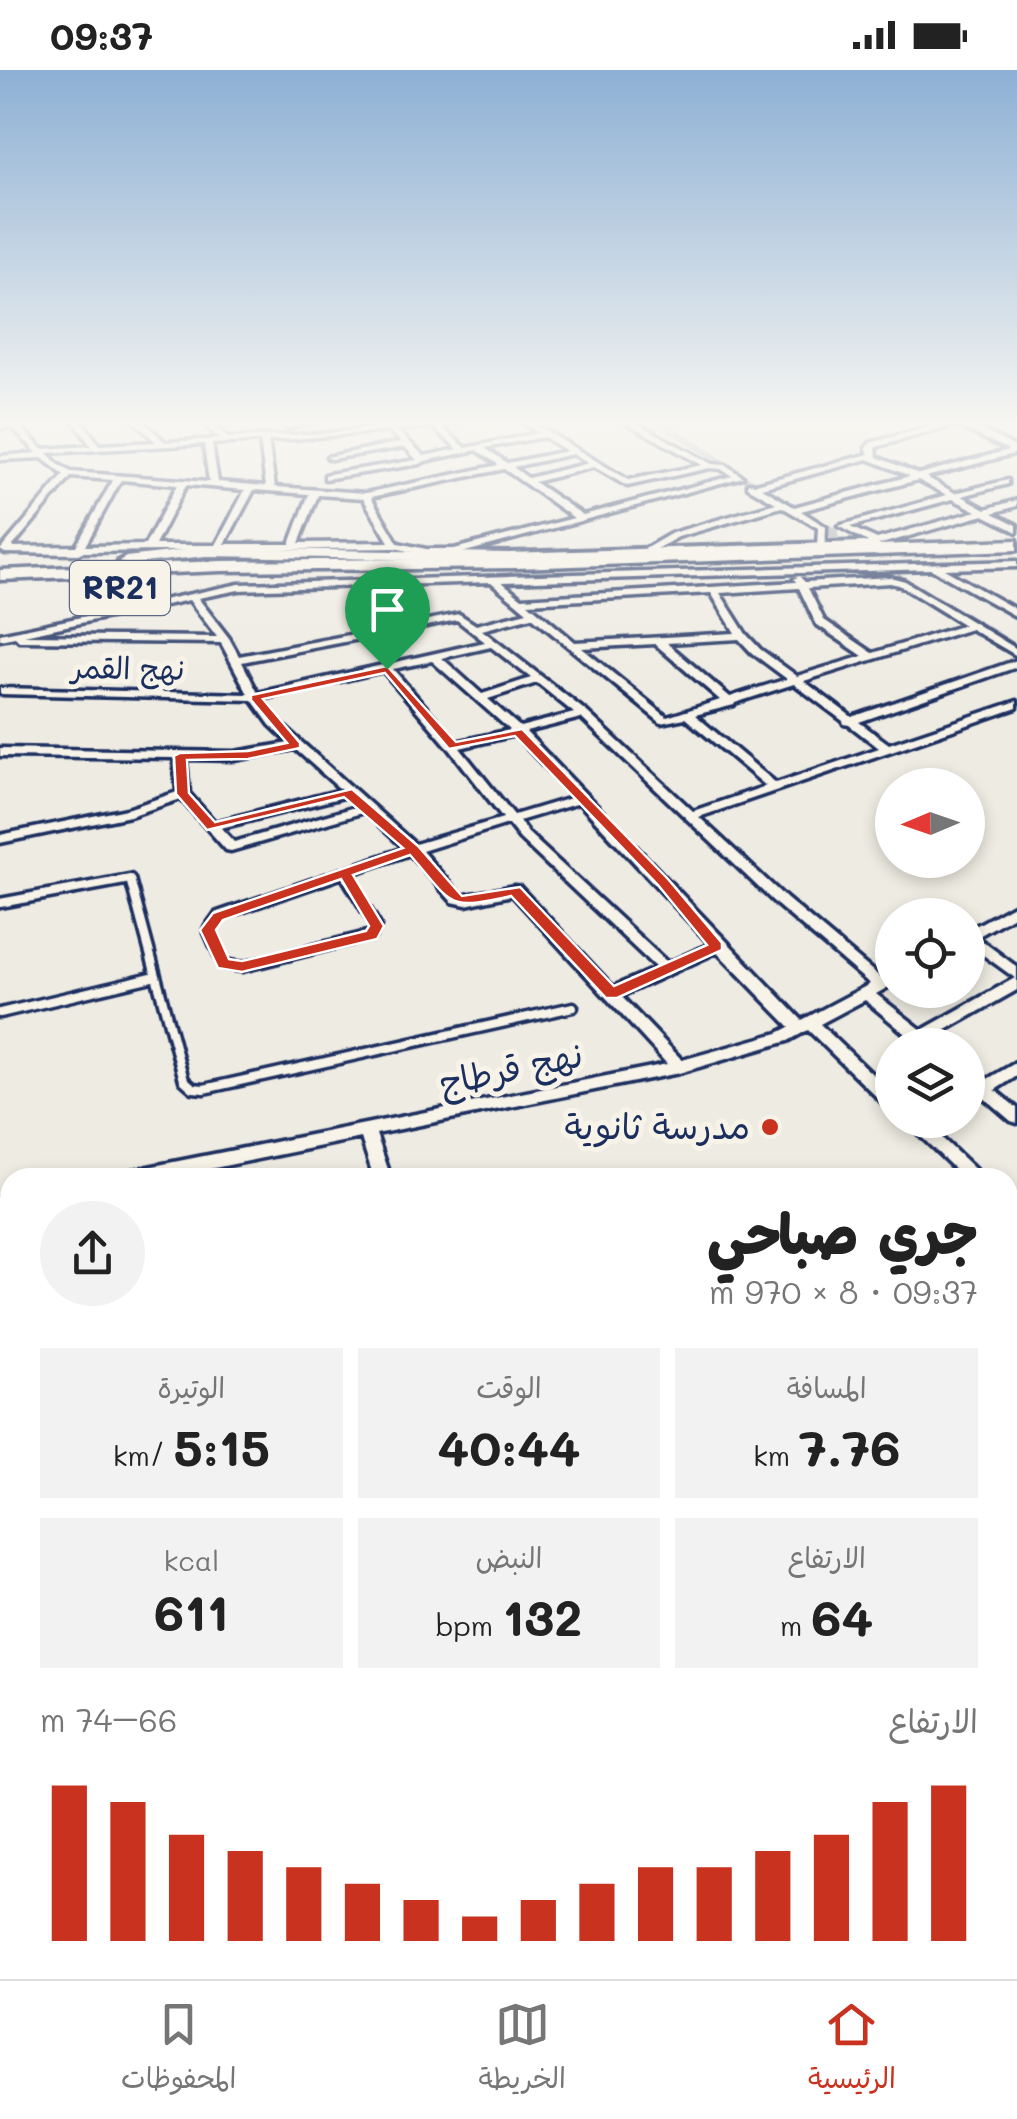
<!DOCTYPE html>
<html lang="ar">
<meta charset="utf-8">
<style>
:root{--surface:#fff;--page:#f2f2f2;--text:#222;--muted:#767676;--line:#e0e0e0;--accent:#c8321e}
body{margin:0;font-family:Mali,"Playpen Sans Arabic",sans-serif;background:var(--page);color:var(--text);direction:rtl;height:100vh;display:flex;flex-direction:column;font-size:38px;white-space:nowrap}
*{box-sizing:border-box;margin:0}
p{font-size:32px;color:var(--muted)}
.icon{flex:none;width:55px;height:55px;fill:none;stroke:currentColor;stroke-width:2;stroke-linecap:round;stroke-linejoin:round}
.map{position:relative;flex:1;overflow:hidden;direction:ltr}
.details{position:absolute;left:0px;top:1098px;width:1018px;height:812px;display:flex;flex-direction:column;background:var(--surface);border-radius:30px 30px 0 0;box-shadow:0 5px 15px #0003;direction:rtl}
.details>*{flex:none}
.needle{width:65px;rotate:268deg}
.tools{position:absolute;left:875px;top:698px;display:grid;gap:20px}
.tools a{display:grid;place-items:center;width:110px;height:110px;border-radius:50%;background:var(--surface);box-shadow:0 5px 15px #0003;font-size:50px}
.pin{position:absolute;display:grid;place-items:center;width:85px;height:85px;color:#fff;margin:-102px -42px;border-radius:50% 50% 50% 0;rotate:-45deg;box-shadow:0 0 10px #0007}
.pin .icon{rotate:45deg}
.round{display:grid;place-items:center;flex:none;width:105px;height:105px;border-radius:52px;background:var(--page)}
.overview{display:flex;align-items:center;justify-content:space-between;height:170px;padding:0 40px}
h1{font-size:55px;font-weight:800;line-height:75px}
.stats{display:grid;grid-template-columns:repeat(3,1fr);gap:15px;height:170px;padding:10px 40px}
.stats div{display:grid;align-content:center;border-radius:0px;background:var(--page);text-align:center}
.stats b{font-size:50px;font-weight:800}
.stats small{font-size:28px;font-weight:400}
.stats p{font-size:28px}
.chart{height:280px;padding:20px 40px}
.chart p{display:flex;justify-content:space-between}
.chart svg{width:100%;height:180px;margin-top:10px;stroke:var(--accent);stroke-width:6}
.status{display:flex;justify-content:space-between;align-items:center;height:70px;padding:0 50px;background:var(--surface);direction:ltr}
.status svg{height:28px;fill:currentColor}
.menu{display:flex;justify-content:space-around;align-items:center;height:140px;border-top:2px solid var(--line);background:var(--surface);font-size:28px;color:var(--muted)}
.menu a{display:grid;justify-items:center;gap:5px}
.menu .current{color:var(--accent)}
.map>svg:first-child{display:block}
.green{fill:#cfcfcf;stroke:#757f96;stroke-width:2.5}
.lines{fill:none;stroke-linecap:round;stroke-linejoin:round}
.stream-far1{stroke:#6e7992;stroke-width:4}
.stream{stroke:#6e7992;stroke-width:5}
.canal{fill:#a6abb5;fill-rule:evenodd}
.lane-casing{stroke:#1b2f5e;stroke-width:15}
.street-casing{stroke:#1b2f5e;stroke-width:7}
.secondary-casing{stroke:#1b2f5e;stroke-width:8}
.highway-casing{stroke:#1b2f5e;stroke-width:7}
.lane{stroke:#f7f3e8;stroke-width:8}
.street{fill:#f7f3e8;fill-rule:evenodd}
.secondary{fill:#f7f3e8;fill-rule:evenodd}
.highway{fill:#f7f3e8;fill-rule:evenodd}
.route{fill:#c8321e;stroke:#fff;stroke-width:2.5;fill-rule:evenodd}
.poi-dot{fill:#c8321e;stroke:#f7f3e8;stroke-width:4}
.labels{text-anchor:middle;stroke-width:10;stroke-linejoin:round;paint-order:stroke}
.far-street-label{font-size:30px;fill:#1b2f5e;stroke:#f7f3e8}
.shield{fill:#f7f3e8;stroke:#5d6a87;stroke-width:2.5}
.shield-label{font-size:32px;font-weight:bold;fill:#1b2f5e}
.street-label{font-size:35px;fill:#1b2f5e;stroke:#f7f3e8}
.poi-label{font-size:35px;fill:#1b2f5e;stroke:#f7f3e8;text-anchor:end}
</style>
<div class="status"><b>09:37</b><svg viewBox="0 0 49 12"><path d="M0 12V9h3v3zM5 12V6h3v6zM10 12V3h3v9zM15 12V0h3v12zM26 1h20v11H26zM47 4h2v5h-2z"/></svg></div>
<div class="map">
<svg width="1017" height="1909" viewBox="0 0 1017 1909">
<rect width="100%" height="100%" fill="#eeebe2"/>
<filter id="ink" filterUnits="userSpaceOnUse"><feTurbulence type="fractalNoise" baseFrequency=".01" numOctaves="2"/><feDisplacementMap in="SourceGraphic" scale="20" xChannelSelector="R" yChannelSelector="G"/><feConvolveMatrix kernelMatrix="1 2 1 2 8 2 1 2 1" color-interpolation-filters="sRGB"/></filter>
<g filter="url(#ink)">
<!-- green -->
<path class="green" d="M1008,1429L1017,1437V1594L1008,1599Z"/>
<g class="lines">
<!-- stream-far1 -->
<path class="stream-far1" d="M899,506L941,531"/>
<!-- stream -->
<path class="stream" d="M936,528L1017,577"/>
<!-- canal -->
<path class="canal" d="M653,351H665L782,428L772,430Z
M802,443H810L837,459L841,475H833L828,464L802,447Z"/>
<!-- lane casing -->
<g class="lane-casing">
<path id="lane" d="M344,803L376,856L371,865L242,897L223,894L208,860L218,846L413,779
M0,833L130,809L184,1010L193,1018L204,1019L573,937
M0,943L156,906"/>
</g>
<!-- street casing -->
<g class="street-casing">
<path id="street" d="M6,351H42L20,356L42,379L91,376L74,351H82L99,375L156,372L134,351H143L165,372L220,369L200,351H209L228,368L327,363L436,351H465L440,356L466,378L538,363L520,351H530L628,410L702,395L623,351H633L712,394L726,395L743,407L454,485H426L395,478L82,482L78,484L5,483L0,480L2,478L64,405L42,388L0,390V386L37,383L12,357L0,359V355L8,353ZM431,356L458,379L424,386L397,360ZM389,361L401,372L327,387L331,389L405,377L417,390L328,404L325,405V409L420,394L425,391L477,380L499,395L366,423L275,417L268,371ZM544,367L567,381L507,393L485,378ZM260,371L266,416L218,412L212,374ZM204,374L209,412L71,402L58,394L47,383ZM573,384L589,393L528,408L513,397ZM594,397L627,416L710,398L721,399L732,406L583,445L534,412ZM504,399L574,448L454,479H426L398,473L371,427ZM71,407L113,410L76,476L12,477ZM121,410L177,415L145,475L85,476ZM186,415L245,420L216,475H155ZM254,420L309,424L290,474H225ZM318,425L363,428L389,472L299,473Z
M274,351L289,353L316,351L288,358Z
M951,351H965L1017,378V383L926,407L955,423L1008,410V414L962,426L986,439L1017,430V436L993,443L1017,455V462L984,445L867,478L862,475L868,472L838,456L947,425L918,410L801,441L826,457L825,479L817,477L818,458L782,437L678,467L635,491L627,489L672,463L776,433L748,417V413L756,414L869,384L866,378L870,373ZM956,355L1009,380L919,404L877,387L876,377ZM868,389L910,406L794,437L762,418ZM953,429L977,441L877,469L850,457Z
M1017,491V497L944,499L1017,540V547L931,499L502,512L522,528L796,512L794,509L799,506L805,512L890,507L905,511L1017,579V586L971,559L804,611L852,647L1017,590V597L859,652L889,674L1017,631V638L699,747L787,829L881,908L892,904V915L876,924L922,960L1015,908L968,874V860L1017,833V844L977,867L1017,897V920L932,968V975H919L915,972L865,930L820,954L892,1023V1038L886,1036L808,960L788,971L679,1003L376,1064L391,1108H374L361,1068L165,1108H120L122,1103L128,1101L667,994L512,825L466,835L452,832L408,782L365,742L231,781L226,780L181,729L130,746L0,773V765L127,739L177,722L174,688L0,686V678L235,682L289,673L270,655L252,630L0,624V618L248,624L221,573L19,571L15,567L0,570V564L239,514ZM491,512L527,542L476,555L459,544L239,586L229,568L198,528L239,520ZM890,513L899,515L964,555L873,583L824,550L808,518ZM799,518L816,554L863,586L797,606L760,579L746,564L720,523ZM711,523L735,563L575,572L528,533ZM189,530L217,567L24,565ZM532,547L661,653L685,648L766,716L693,741L587,642L482,560ZM457,550L485,572L258,623L242,592ZM739,569L752,583L787,609L730,627L667,573ZM655,574L720,630L667,647L582,578ZM491,577L531,608L482,624L442,588ZM432,591L510,660L456,672L393,599ZM383,601L449,678L503,748L415,774L278,651L262,629ZM537,613L574,643L520,657L488,629ZM794,614L843,651L844,654L849,655L879,678L776,713L695,645L734,635L735,633ZM581,648L777,835L870,914L802,950L526,662ZM515,665L574,727L514,745L460,678ZM295,679L341,720L215,752L189,723L186,689L235,690ZM347,726L358,736L234,772L221,758ZM579,733L710,874L668,893L528,763L519,751ZM508,754L520,769L656,898L613,917L520,817L515,816L461,826L422,781ZM717,882L790,957L778,963L682,990L621,926Z
M1017,992V1006L995,1020L1017,1038V1053L1011,1051L983,1027L968,1035V1021L972,1018L968,1014V1000L984,1011Z
M904,1050H923L984,1108H964Z
M10,1126V1140L0,1142V1128Z
M1008,1128L1017,1132V1150L1008,1145Z
M0,1191L6,1193L10,1205V1271L3,1268L0,1258Z
M10,1439V1461L0,1465V1443Z
M1008,1709L1017,1713V1740L1008,1736Z
M1017,1745V1786L1008,1790V1750Z
M0,1773L10,1780V1847L0,1853Z
M1008,1897L1014,1909H979L976,1900H1008Z
M12,1900H56L53,1909H9Z
M117,1900H143L146,1909H120Z
M671,1900H699L696,1909H668Z
M754,1900H787L790,1909H757Z
M938,1900H965L962,1909H935Z"/>
</g>
<!-- secondary casing -->
<g class="secondary-casing">
<path id="secondary" d="M864,472L869,473V479L509,491L206,486L126,495L119,491L126,487L206,478L509,483Z"/>
</g>
<!-- highway casing -->
<g class="highway-casing">
<path id="highway" d="M1017,470V480L517,498L221,501L0,510V500L221,491L517,488Z"/>
</g>
<!-- lane -->
<use href="#lane" class="lane"/>
<!-- street -->
<use href="#street" class="street"/>
<!-- secondary -->
<use href="#secondary" class="secondary"/>
<!-- highway -->
<use href="#highway" class="highway"/>
</g>
</g>
<!-- sky -->
<linearGradient id="sky" x2="0" y2="1"><stop stop-color="#8db0d4"/><stop offset="0.57" stop-color="#f7f6f2"/><stop offset="1" stop-color="#f7f6f2" stop-opacity="0"/></linearGradient>
<rect width="1017" height="619" fill="url(#sky)"/>
<!-- route -->
<path class="route" d="M387,596L456,672L522,659L668,809L722,873V880L617,928H606L511,826C445,841 453,834 410,785L353,805L384,856L377,869L242,902L218,898L200,860L213,843L403,778L344,727L207,760L176,724L174,686L180,683L248,681L287,673L251,630V625ZM385,603L449,679L515,666L658,815L707,875L614,916L520,817L462,826L418,776L352,719L215,752L189,723L187,690L248,689L300,678V673L263,629ZM341,809L369,856L366,861L242,891L229,889L216,860L223,850Z"/>
<!-- markers -->
<circle class="poi-dot" cx="770" cy="1057" r="10"/>
<g class="labels">
<!-- far-street labels -->
<g class="far-street-label">
<text transform="translate(128 599) rotate(1)" y="10">نهج القمر</text>
</g>
<!-- shield labels -->
<rect class="shield" x="70" y="491" width="100" height="54" rx="8"/>
<g class="shield-label">
<text x="120" y="529">RR21</text>
</g>
<!-- street labels -->
<g class="street-label">
<text transform="translate(511 999) rotate(-12)" y="12">نهج قرطاج</text>
</g>
<!-- poi labels -->
<g class="poi-label">
<text x="750" y="1069">مدرسة ثانوية</text>
</g>
</g>
</svg>
<div class="tools">
<a><svg class="needle" viewBox="-14 -14 28 28"><path d="M0-13l5 13h-10z" fill="#e53935"/><path d="M0 13l5-13h-10z" fill="#767676"/></svg></a>
<a><svg class="icon" aria-label="locate" viewBox="0 0 24 24"><circle cx="12" cy="12" r="6"/><path d="M12 2v4M12 18v4M2 12h4M18 12h4"/></svg></a>
<a><svg class="icon" aria-label="layers" viewBox="0 0 24 24"><path d="M12 4l9 5-9 5-9-5zM3 14l9 5 9-5"/></svg></a>
</div>
<div class="pin" style="left:387px;top:599px;background:#1e9e55"><svg class="icon" aria-label="arrive" viewBox="0 0 24 24"><path d="M6 21V4h12l-3 4 3 4H6"/></svg></div>
<section class="details">
<div class="overview"><div><h1>جري صباحي</h1><p>09:37 · 8 × 970 m</p></div><a class="round"><svg class="icon" aria-label="share" viewBox="0 0 24 24"><path d="M12 15V3M7 8l5-5 5 5M5 13v7h14v-7"/></svg></a></div>
<div class="stats">
<div><p>المسافة</p><b>7.76<small> km</small></b></div>
<div><p>الوقت</p><b>40:44</b></div>
<div><p>الوتيرة</p><b>5:15<small> /km</small></b></div>
</div>
<div class="stats">
<div><p>الارتفاع</p><b>64<small> m</small></b></div>
<div><p>النبض</p><b>132<small> bpm</small></b></div>
<div><p>kcal</p><b>611</b></div>
</div>
<div class="chart"><p><span>الارتفاع</span>66–74 m</p>
<svg viewBox="0 0 160 44" preserveAspectRatio="none"><path d="M5 44V6M15 44V10M25 44V18M35 44V22M45 44V26M55 44V30M65 44V34M75 44V38M85 44V34M95 44V30M105 44V26M115 44V26M125 44V22M135 44V18M145 44V10M155 44V6"/></svg>
</div>
</section>
</div>
<nav class="menu">
<a class="current"><svg class="icon" aria-label="home" viewBox="0 0 24 24"><path d="M3 11l9-7 9 7M6 9v11h12V9"/></svg>الرئيسية</a>
<a><svg class="icon" aria-label="map" viewBox="0 0 24 24"><path d="M3 6l6-2 6 2 6-2v14l-6 2-6-2-6 2zM9 4v14M15 6v14"/></svg>الخريطة</a>
<a><svg class="icon" aria-label="saved" viewBox="0 0 24 24"><path d="M7 4h10v16l-5-4-5 4z"/></svg>المحفوظات</a>
</nav>
